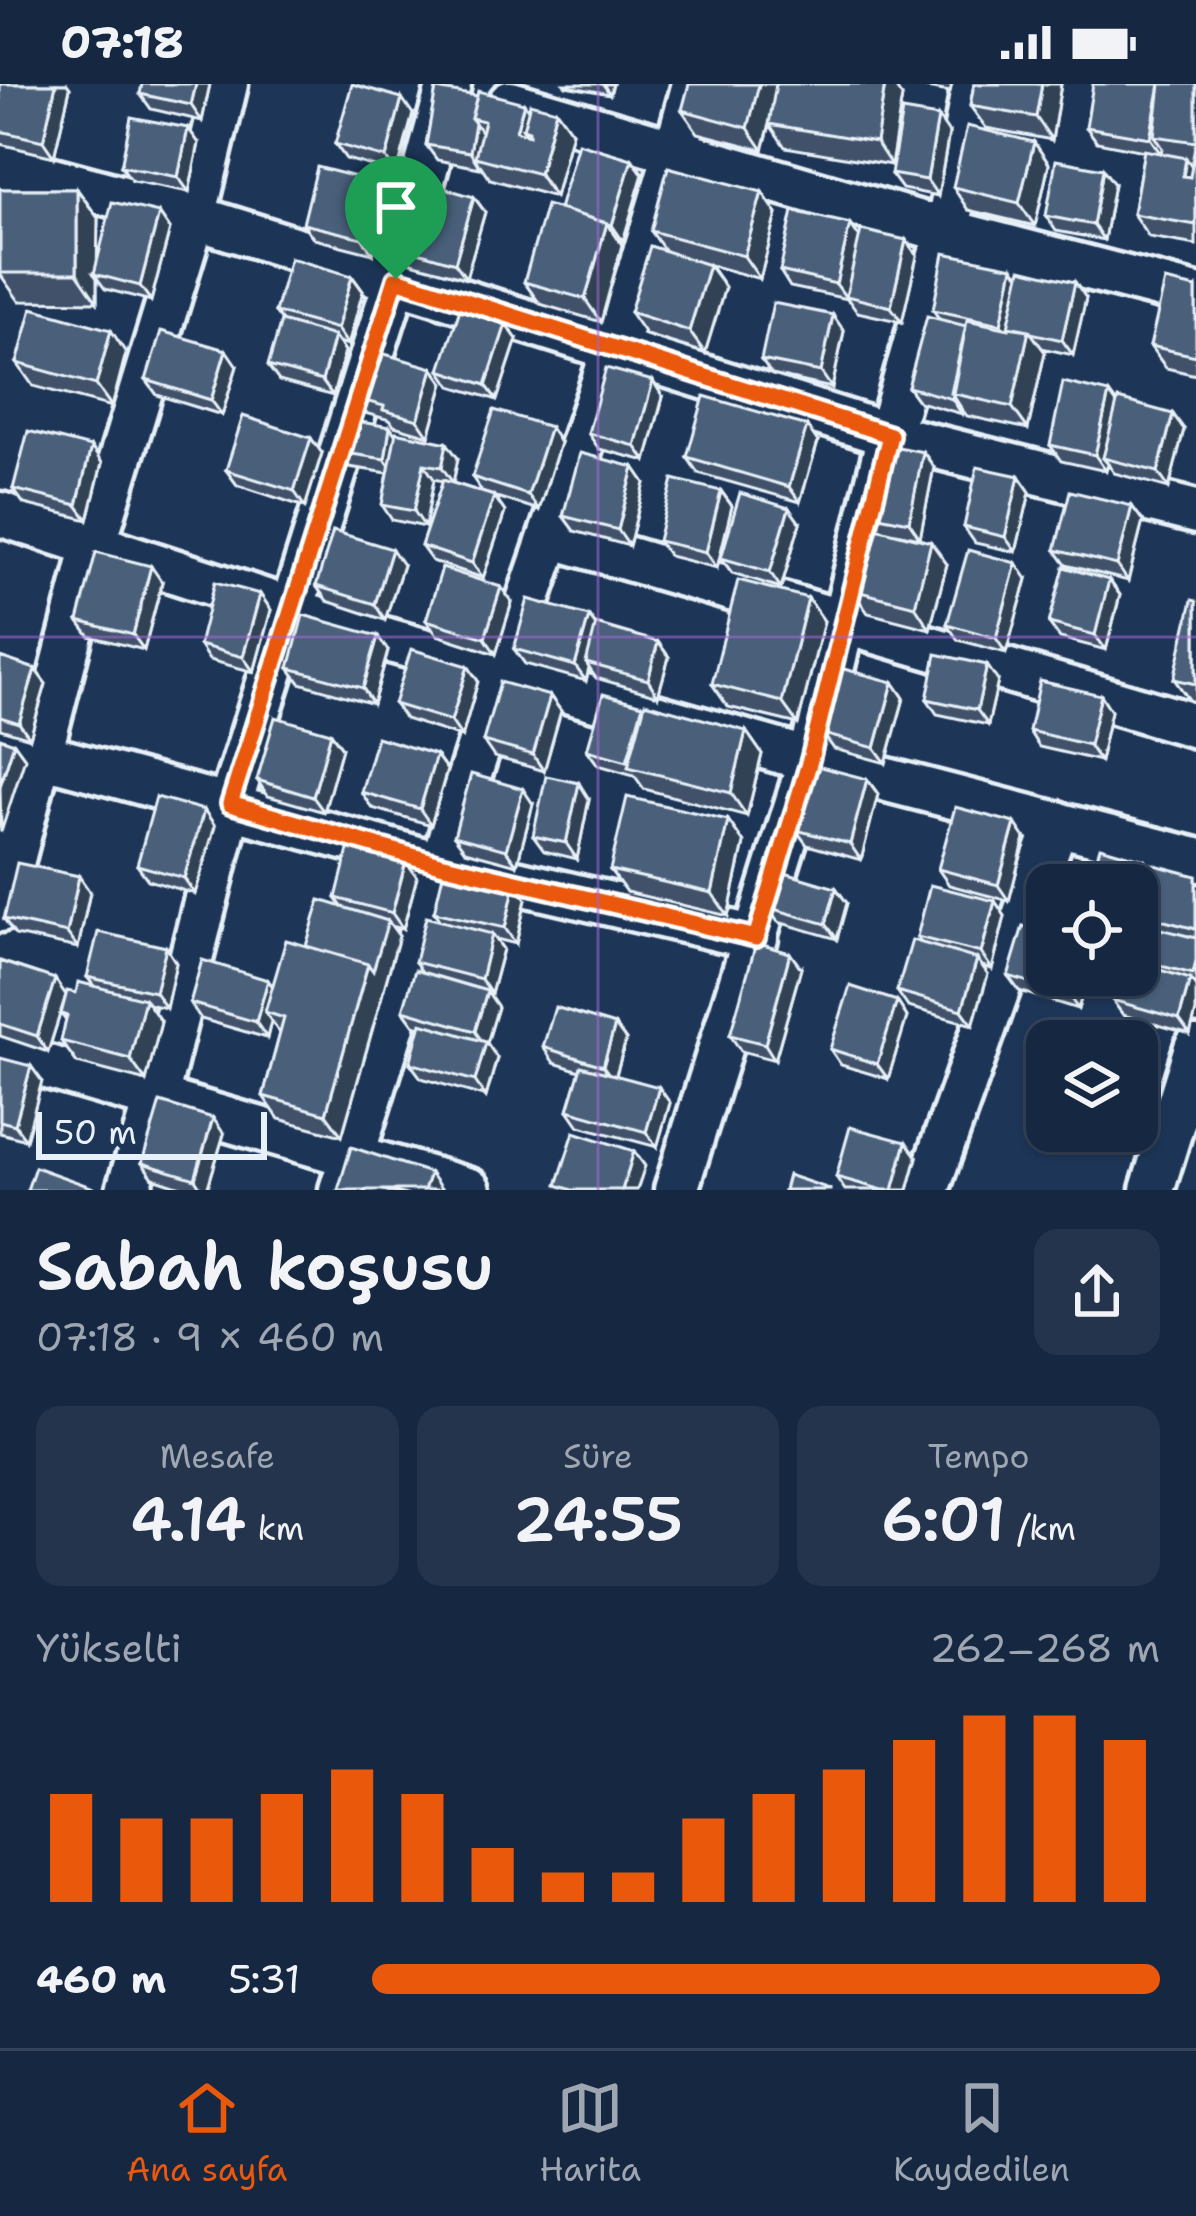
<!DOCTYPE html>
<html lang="tr">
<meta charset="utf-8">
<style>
:root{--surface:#162841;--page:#23344c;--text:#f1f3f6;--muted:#9ea6b1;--line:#35445a;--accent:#ea580c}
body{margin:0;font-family:"Shantell Sans",sans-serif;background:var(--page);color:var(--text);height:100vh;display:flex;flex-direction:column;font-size:45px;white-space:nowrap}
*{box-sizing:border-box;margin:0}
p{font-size:39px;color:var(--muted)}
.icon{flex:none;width:66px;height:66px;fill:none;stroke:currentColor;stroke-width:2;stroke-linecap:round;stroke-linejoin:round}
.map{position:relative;height:1106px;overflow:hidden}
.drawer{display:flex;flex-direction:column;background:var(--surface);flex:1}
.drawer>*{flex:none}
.tools{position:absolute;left:1026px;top:780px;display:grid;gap:24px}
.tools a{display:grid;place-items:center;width:132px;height:132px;border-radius:24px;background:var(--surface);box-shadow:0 3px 9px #0004,0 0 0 3px var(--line);font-size:60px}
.scale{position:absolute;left:36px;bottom:30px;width:231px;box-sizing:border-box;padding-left:12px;border:6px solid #e8f1f8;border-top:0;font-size:33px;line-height:42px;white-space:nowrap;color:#e8f1f8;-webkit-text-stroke:9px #1d3557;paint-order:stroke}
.pin{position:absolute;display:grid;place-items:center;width:102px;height:102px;color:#fff;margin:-123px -51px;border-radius:50% 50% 50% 0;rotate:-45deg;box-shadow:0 0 12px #0007}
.pin .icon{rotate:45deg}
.round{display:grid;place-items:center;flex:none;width:126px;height:126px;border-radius:24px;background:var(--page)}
.head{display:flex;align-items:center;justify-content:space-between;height:204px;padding:0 36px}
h1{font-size:66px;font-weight:600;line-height:90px}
.metrics{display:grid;grid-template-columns:repeat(3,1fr);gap:18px;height:204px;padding:12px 36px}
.metrics div{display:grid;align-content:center;border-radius:24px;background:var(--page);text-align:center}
.metrics b{font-size:60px;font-weight:600}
.metrics small{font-size:33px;font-weight:400}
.metrics p{font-size:33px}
.chart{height:336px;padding:24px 36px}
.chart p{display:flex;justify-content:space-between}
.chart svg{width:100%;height:216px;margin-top:12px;stroke:var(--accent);stroke-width:6}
ul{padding:0 36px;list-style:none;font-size:39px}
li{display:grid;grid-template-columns:192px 144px 1fr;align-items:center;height:90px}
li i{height:30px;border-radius:15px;background:var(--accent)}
.status{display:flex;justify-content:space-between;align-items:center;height:84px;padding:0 60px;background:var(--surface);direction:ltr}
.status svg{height:33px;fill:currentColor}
.tab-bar{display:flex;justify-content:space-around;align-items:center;height:168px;border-top:3px solid var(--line);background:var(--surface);font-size:33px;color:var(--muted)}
.tab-bar a{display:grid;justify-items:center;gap:6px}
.tab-bar .on{color:var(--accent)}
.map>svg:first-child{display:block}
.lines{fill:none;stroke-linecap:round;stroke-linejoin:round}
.minor-casing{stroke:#e8f1f8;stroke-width:51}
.minor{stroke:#1d3557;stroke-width:42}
.wall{fill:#3f5169;stroke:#e8f1f8;stroke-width:3}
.shaded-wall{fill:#334255;stroke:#e8f1f8;stroke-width:3}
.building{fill:#495e7a;stroke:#e8f1f8;stroke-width:3}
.route-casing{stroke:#fff;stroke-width:24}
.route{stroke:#ea580c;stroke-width:15}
.grid{fill:none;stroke:#9c67d0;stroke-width:3;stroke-opacity:0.55}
</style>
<div class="status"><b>07:18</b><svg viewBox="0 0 49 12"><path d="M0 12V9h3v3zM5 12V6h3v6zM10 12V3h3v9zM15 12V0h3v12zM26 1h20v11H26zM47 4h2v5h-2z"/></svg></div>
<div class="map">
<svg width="1196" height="1106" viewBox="0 0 1196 1106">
<rect width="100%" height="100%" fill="#1d3557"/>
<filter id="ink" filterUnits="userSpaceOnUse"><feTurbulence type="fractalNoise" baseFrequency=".00833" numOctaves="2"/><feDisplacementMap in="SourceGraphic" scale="24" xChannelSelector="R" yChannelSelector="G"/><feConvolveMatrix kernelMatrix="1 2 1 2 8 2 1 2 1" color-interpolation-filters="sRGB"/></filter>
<g filter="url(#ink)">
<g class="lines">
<!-- minor casing -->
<g class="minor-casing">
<path id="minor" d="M510,19L947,147L1196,212
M0,81L194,133L889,351L1196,428
M0,430L363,549L810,676L1196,776
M551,452L1196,642
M0,660L439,780L756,854
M0,826L94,461L194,133L226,0
M0,969L469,1106
M128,1106L156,1014L230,720L396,195L449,0
M341,1106C392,954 433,799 484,647C555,432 636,219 694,0
M676,1106L810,676L889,351L947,147L974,0
M927,1106L1057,739
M1152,1106L1196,964"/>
</g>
<!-- minor -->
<use href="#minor" class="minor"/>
</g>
<!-- wall -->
<path class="wall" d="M0,0H67L70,4L54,73L0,60Z
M210,0L202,37L151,25L140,10Z
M564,0H613L610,10L566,2Z
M903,0H952L950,8Z
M974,0H1061L1052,56L986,44L970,22Z
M1196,0V161L1149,153L1133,130L1144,67L1097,58L1086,43Z
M436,5L528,25L572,48L555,113L490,95L481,82L480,84L437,76L426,61Z
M902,13L891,81L785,63L770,41L763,66L698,49L682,26Z
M413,30L397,89L346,75L335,60Z
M949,49L938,112L902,105L891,90Z
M1034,58L1049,80L1035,142L968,126L953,103Z
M199,59L189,108L132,97L121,82Z
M632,75L643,90L623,157L618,155L622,161L601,238L540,220L524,198L559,125Z
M1114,100L1104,156L1056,147L1046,132Z
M0,105H77L98,134L97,177L159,129L170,145L151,217L105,205L97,194V218L19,217L0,190Z
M762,108L777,130L760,195L710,181L725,203L705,269L646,251L630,228L665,167L651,147Z
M474,113L485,128L466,194L411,179L401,163Z
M387,114L373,170L314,155L303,140Z
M850,140L859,153L906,156L917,172L902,238L857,228L847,214V215L790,203L780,187Z
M352,192L363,207L348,261L339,258L345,267L333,312L279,297L268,282L282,237L275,228Z
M1019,192L1086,214L1073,271L1042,264L1045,268L1028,345L967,332L963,327L962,330L919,318L908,303L940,236L933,226Z
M1196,204V291L1166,284L1150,262Z
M844,247L832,304L772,291L761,276Z
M517,255L497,316L451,302L440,286Z
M126,269L112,323L33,302L17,279Z
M237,282L222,331L157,311L146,296Z
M433,284L444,299L429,352L394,342L390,336L361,328L350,313Z
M1109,309L1117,320L1184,345L1169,404L1114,389L1108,380L1106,387L1061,377L1050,361Z
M663,313L646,377L599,365L588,349Z
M396,350L458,374L453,399L494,412L505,428L483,494L432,477L421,462L443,397L434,395L425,443L392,436L382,421L388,389L349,383L338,368Z
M818,358L800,418L698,389L687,373Z
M560,359L539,426L483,409L472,393Z
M91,363L102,379L88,436L24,420L13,405Z
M923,368L934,383L920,454L896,449L947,480L930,545L868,529L852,506L880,445L869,430Z
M322,369L305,423L237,401L226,386Z
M634,383L645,399L629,462L574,447L563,432Z
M1019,392L1030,408L1016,468L975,459L964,443Z
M721,407L732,422L717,484L669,472L658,457Z
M1143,437L1128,497L1066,481L1055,466Z
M800,439L781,504L732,489L721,474Z
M403,481L385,536L327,517L316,502Z
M1027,495L1006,569L958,556L947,540Z
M1109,496L1120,511L1106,566L1060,554L1049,539Z
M162,498L144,566L89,552L78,537Z
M501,503L512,518L496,570L437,551L426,536Z
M260,510L271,526L254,588L209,576L199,561Z
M808,514L824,537L798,640L728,623L712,600Z
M1196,517V619L1190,617L1174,595Z
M589,532L596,542L658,558L669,573L658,612L596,594L589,584L586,597L525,580L514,565Z
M388,567L373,620L300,599L289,584Z
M0,574L35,585L46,600L30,654L0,645Z
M468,582L478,597L462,653L405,635L394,620Z
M998,597L988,641L937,630L927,615Z
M893,598L904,614L886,679L834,665L823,650Z
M1101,611L1111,627L1100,677L1039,663L1029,647Z
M550,612L561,627L544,687L494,673L483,657Z
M746,647L762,670L747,732L644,705L634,691L598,681L587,666Z
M331,649L342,664L324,728L268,712L257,696Z
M436,671L447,686L431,741L372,724L361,708Z
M867,695L878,710L861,776L807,761L796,746Z
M589,715L577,775L544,767L533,752Z
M533,720L517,781L465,767L454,752Z
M204,726L215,742L195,810L148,796L137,781Z
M728,736L744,759L728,832L626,808L610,786Z
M1025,754L1009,817L949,801L938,785Z
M1145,776L1150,783L1196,792V928L1190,950L1123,931L1112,916L1137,891V801Z
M406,777L417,793L403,845L391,842L399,852L342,1052L279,1035L263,1012L280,950L271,937L267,954L201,935L190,919L273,902L342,823L336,814Z
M515,799L526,815L516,860L496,855L503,865L491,910L488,909L498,923L487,959L497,974L486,1013L421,994L410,979L420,943L414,941L403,926L422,888L415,878L440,837L434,828Z
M836,804L847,819L837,855L778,838L767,823Z
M90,808L78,864L15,851L4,835Z
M995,817L1005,832L992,885L982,882L988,890L973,941L908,923L897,907L921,859L917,853Z
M166,863L176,879L166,924L148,920L161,938L146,997L77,979L61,957L66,937L61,930L66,911L48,968L0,952V877L66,911L94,902L87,893Z
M801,884L775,976L741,967L730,951Z
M1088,891L1078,925L1019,907L1008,892Z
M897,917L907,933L888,995L841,981L830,965Z
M615,941L626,956L616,991L670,1019L657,1063L579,1042L568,1026L580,987L554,979L543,963Z
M0,974L42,997L26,1056L0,1049Z
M224,1050L207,1106H190L153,1094L142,1079Z
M917,1073L908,1106H845L836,1093Z"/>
<!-- shaded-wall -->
<path class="shaded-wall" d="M56,0H67L70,4L54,73L43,57Z
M196,0H210L202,37L191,21Z
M603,0H613L610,10Z
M759,0H776L779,5L763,66L748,44Z
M885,0H893L902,13L891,81L876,58Z
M1042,0H1061L1052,56L1036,33Z
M1160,0L1154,52L1162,64L1161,70L1150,54Z
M402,14L413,30L397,89L386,74Z
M524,19L539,41L529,47L523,45L534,61L516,47Z
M556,26L572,48L555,113L539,90Z
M938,33L949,49L938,112L927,96Z
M475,39L486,55L475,73L480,84L470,68Z
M188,44L199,59L189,108L178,93Z
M1034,58L1049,80L1035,142L1019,119Z
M1186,74L1196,88V111L1183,92Z
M632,75L643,90L623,157L612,141Z
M1103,85L1114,100L1104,156L1093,141Z
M376,98L387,114L373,170L362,154Z
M77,105L98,134L97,191L94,190L97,194V218L77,189Z
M762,108L777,130L760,195L744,172Z
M474,113L485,128L466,194L455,179Z
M159,129L170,145L151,217L140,202Z
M607,139L622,161L601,238L585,215Z
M850,140L861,155L847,215L836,200Z
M906,156L917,172L902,238L891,223Z
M709,181L725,203L705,269L689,247Z
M1013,183L1024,198L1012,255L1001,240Z
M352,192L363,207L348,261L337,245Z
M1075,198L1086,214L1073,271L1062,256Z
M833,231L844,247L832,304L821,288Z
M506,240L517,255L497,316L486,301Z
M111,246L126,269L112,323L96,301Z
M1029,246L1045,268L1028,345L1012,323Z
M334,252L345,267L333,312L322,297Z
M226,266L237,282L222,331L211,316Z
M433,284L444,299L429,352L418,336Z
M653,297L663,313L646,377L635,362Z
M1109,309L1120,324L1103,374L1108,380L1106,387L1095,371Z
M953,311L963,327L962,330L952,315Z
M1173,330L1184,345L1169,404L1158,388Z
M807,342L818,358L800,418L789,403Z
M390,343L401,358L396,391L385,375Z
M550,343L560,359L539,426L528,411Z
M311,354L322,369L305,423L294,407Z
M447,359L458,374L453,399L442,383Z
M91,363L102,379L88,436L77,421Z
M923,368L934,383L920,454L909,438Z
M424,380L434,395L425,443L414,427Z
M634,383L645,399L629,462L618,446Z
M1019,392L1030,408L1016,468L1005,453Z
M721,407L732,422L717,484L706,468Z
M494,412L505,428L483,494L472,479Z
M1132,422L1143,437L1128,497L1117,481Z
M789,424L800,439L781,504L770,488Z
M931,458L947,480L930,545L915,522Z
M392,465L403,481L385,536L375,520Z
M1016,479L1027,495L1006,569L996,554Z
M151,482L162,498L144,566L133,551Z
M1109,496L1120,511L1106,566L1095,551Z
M501,503L512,518L496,570L485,554Z
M260,510L271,526L254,588L243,573Z
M808,514L824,537L798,640L782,618Z
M589,532L600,547L586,579L589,584L586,597L575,582Z
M378,552L388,567L373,620L363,604Z
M658,558L669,573L658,612L648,596Z
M987,581L998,597L988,641L977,626Z
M468,582L478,597L462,653L451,637Z
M35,585L46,600L30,654L19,639Z
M893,598L904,614L886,679L875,664Z
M1101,611L1111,627L1100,677L1089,661Z
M550,612L561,627L544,687L533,671Z
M746,647L762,670L747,732L731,709Z
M331,649L342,664L324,728L313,713Z
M14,659L25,674L1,748L0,702Z
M436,671L447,686L431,741L420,725Z
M867,695L878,710L861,776L850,760Z
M579,699L589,715L577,775L566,759Z
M523,705L533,720L517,781L506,766Z
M204,726L215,742L195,810L184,794Z
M728,736L744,759L728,832L712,809Z
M1015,739L1025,754L1009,817L998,801Z
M1145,776L1155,791L1137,830L1142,837L1137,854V802Z
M406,777L417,793L403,845L392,829Z
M79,792L90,808L78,864L67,849Z
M515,799L526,815L516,860L505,844Z
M836,804L847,819L837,855L826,840Z
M995,817L1005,832L992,885L981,869Z
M388,837L399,852L342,1052L326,1030L368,880Z
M492,850L503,865L491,910L481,895Z
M166,863L176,879L166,924L155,908Z
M790,869L801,884L775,976L765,960Z
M977,875L988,890L973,941L962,926Z
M1073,891H1088L1078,925L1067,909Z
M55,895L66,911L48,968L37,952Z
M1190,895L1196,903V928L1190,950L1179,935Z
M268,896L279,911L265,928L271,937L267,954L256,938Z
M487,907L498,923L487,959L497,974L486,1013L475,997L485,962L475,947Z
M145,915L161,938L146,997L130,975Z
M897,917L907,933L888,995L877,980Z
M615,941L626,956L614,997L603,982Z
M31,982L42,997L26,1056L15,1041Z
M659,1003L670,1019L657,1063L646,1048Z
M213,1034L224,1050L207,1106H202L195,1095Z
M906,1058L917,1073L908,1106H893Z
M634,1067L645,1082L637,1106H622Z
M430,1089L442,1106H424Z"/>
<!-- building -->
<path class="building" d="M0,0H56L43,57L0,47Z
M142,0H196L191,21L140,10Z
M352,0L402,14L386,74L335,60Z
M689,0H759L748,44L682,26Z
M776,0H885L876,58L769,40Z
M974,0H1042L1036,33L970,22Z
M1093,0H1160L1150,54L1086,43Z
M1160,0H1196V58L1154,52Z
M436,5L477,12L471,34L475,39L470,68L426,61Z
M478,7L524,19L516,47L529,51V47L523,45L530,19L556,26L539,90L475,73L484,37L471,34Z
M902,27L938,33L927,96L891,90Z
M131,33L188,44L178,93L121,82Z
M967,42L1034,58L1019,119L953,103Z
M578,59L632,75L612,141L559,125Z
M1195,61L1196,141L1133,130L1144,66L1186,74L1183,92L1190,93Z
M1056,76L1103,85L1093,141L1046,132Z
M317,83L376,98L362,154L303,140Z
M668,83L762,108L744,172L651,147Z
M420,97L474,113L455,179L401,163Z
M0,105H77V189H0Z
M112,118L159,129L140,202L94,190Z
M546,121L607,139L585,215L524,198Z
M793,127L850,140L836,200L780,187Z
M861,146L906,156L891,223L846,212Z
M650,162L709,181L689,247L630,228Z
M944,169L1013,183L1001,240L933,226Z
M290,174L352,192L337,245L275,228Z
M1021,185L1075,198L1062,256L1031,249L1029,246L1008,243Z
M1165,197L1196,204V272L1150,262Z
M773,219L833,231L821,288L761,276Z
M32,224L111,246L96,301L17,279Z
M460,225L506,240L486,301L440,286Z
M927,232L966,242L952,315L908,303Z
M967,236L1009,245V242L1029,246L1012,323L951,309Z
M281,237L334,252L322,297L268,282Z
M161,247L226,266L211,316L146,296Z
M364,264L433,284L418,336L383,326L384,322L350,313Z
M606,284L653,297L635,362L588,349Z
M1063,298L1109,309L1095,371L1050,361Z
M704,312L807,342L789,403L687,373Z
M1118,315L1173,330L1158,388L1103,374Z
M494,326L550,343L528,411L472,393Z
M243,332L311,354L294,407L226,386Z
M343,335L390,343L385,375L338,368Z
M28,347L91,363L77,421L13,405Z
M396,348L447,359L442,383L424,380L414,427L382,421Z
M883,360L923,368L909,438L869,430Z
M580,369L634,383L618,446L563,432Z
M977,383L1019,392L1005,453L964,443Z
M673,395L721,407L706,468L658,457Z
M443,396L494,412L472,479L421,462Z
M1070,407L1132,422L1117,481L1055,466Z
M740,409L789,424L770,488L721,474Z
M868,442L931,458L915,522L852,506Z
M333,447L392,465L375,520L316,502Z
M968,466L1016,479L996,554L947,540Z
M96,468L151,482L133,551L78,537Z
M1064,483L1109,496L1095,551L1049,539Z
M442,484L501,503L485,554L426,536Z
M738,496L808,514L782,618L712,600Z
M215,498L260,510L243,573L199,561Z
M528,515L589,532L575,582L514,565Z
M1192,516L1196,517V600L1174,595Z
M303,531L378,552L363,604L289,584Z
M596,540L658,558L648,596L586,579Z
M411,565L468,582L451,637L394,620Z
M936,570L987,581L977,626L927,615Z
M0,573L35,585L19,639L0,633Z
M840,584L893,598L875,664L823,650Z
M1040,597L1101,611L1089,661L1029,647Z
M500,598L550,612L533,671L483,657Z
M603,610L643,621L627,677L587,666Z
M645,619L746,647L731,709L628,683Z
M275,633L331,649L313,713L257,696Z
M377,653L436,671L420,725L361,708Z
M0,654L14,659L0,702Z
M813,681L867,695L850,760L796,746Z
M471,690L523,705L506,766L454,752Z
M546,692L579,699L566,759L533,752Z
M156,713L204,726L184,794L137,781Z
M627,713L728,736L712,809L610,786Z
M955,723L1015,739L998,801L938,785Z
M349,762L406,777L392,829L336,814Z
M1100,763L1145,776L1137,802L1089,801Z
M17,779L79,792L67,849L4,835Z
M1151,780L1196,792V845L1137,830Z
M445,782L515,799L505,844L434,828Z
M778,787L836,804L826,840L767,823Z
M930,801L995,817L981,869L917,853Z
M320,816L388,837L373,887L368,880L306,862Z
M426,833L492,850L481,895L415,878Z
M1137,839L1196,854V877L1193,890L1137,876Z
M1023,842L1047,850V891H1073L1067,909L1008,892Z
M98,848L166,863L155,908L87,893Z
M286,856L368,880L326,1030L263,1012L284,934L265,928Z
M912,856L977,875L962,926L897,907Z
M756,859L790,869L765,960L730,951Z
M202,876L268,896L256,938L190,919Z
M0,877L55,895L37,952L0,940Z
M1137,879L1190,895L1179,935L1112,916L1119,891H1137Z
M415,886L487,907L475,947L403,926Z
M78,898L145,915L130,975L61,957L67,932L61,930L67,907L76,909Z
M850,902L897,917L877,980L830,965Z
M555,923L615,941L603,982L543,963Z
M421,939L486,958L475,997L410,979Z
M0,974L31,982L15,1041L0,1037Z
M581,982L659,1003L646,1048L568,1026Z
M160,1018L213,1034L195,1095L142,1079Z
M850,1043L906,1058L893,1106H883L836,1093Z
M574,1048L634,1067L622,1106H572L557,1101Z
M351,1063L430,1089L424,1106H338Z
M35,1083L94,1104L93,1106H27Z
M788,1091L830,1105V1106H784Z"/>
</g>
<g class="lines" filter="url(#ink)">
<!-- route casing -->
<g class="route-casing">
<path id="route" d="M396,195L890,351L810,676L756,854L440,780L230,720Z"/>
</g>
<!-- route -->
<use href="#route" class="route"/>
</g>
<!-- grid -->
<path class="grid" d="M598,0V1106M0,553H1196"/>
</svg>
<div class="tools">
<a><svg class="icon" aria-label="locate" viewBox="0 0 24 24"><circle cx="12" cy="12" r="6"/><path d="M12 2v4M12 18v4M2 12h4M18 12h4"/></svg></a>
<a><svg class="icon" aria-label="layers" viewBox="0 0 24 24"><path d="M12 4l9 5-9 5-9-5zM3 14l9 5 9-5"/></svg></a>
</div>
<div class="scale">50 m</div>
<div class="pin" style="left:396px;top:195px;background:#1e9e55"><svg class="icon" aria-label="arrive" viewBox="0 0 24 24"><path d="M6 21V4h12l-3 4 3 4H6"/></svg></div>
</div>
<section class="drawer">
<div class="head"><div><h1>Sabah koşusu</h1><p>07:18 · 9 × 460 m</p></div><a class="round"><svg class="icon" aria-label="share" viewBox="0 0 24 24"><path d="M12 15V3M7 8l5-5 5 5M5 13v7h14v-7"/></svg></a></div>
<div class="metrics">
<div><p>Mesafe</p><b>4.14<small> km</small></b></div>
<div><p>Süre</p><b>24:55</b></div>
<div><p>Tempo</p><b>6:01<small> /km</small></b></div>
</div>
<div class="chart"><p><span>Yükselti</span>262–268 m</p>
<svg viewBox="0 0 160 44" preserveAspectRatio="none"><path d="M5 44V22M15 44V27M25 44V27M35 44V22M45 44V17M55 44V22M65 44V33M75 44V38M85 44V38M95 44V27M105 44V22M115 44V17M125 44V11M135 44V6M145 44V6M155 44V11"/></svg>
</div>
<ul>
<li><b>460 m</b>5:31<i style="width:100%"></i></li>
</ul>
</section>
<nav class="tab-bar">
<a class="on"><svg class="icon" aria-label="home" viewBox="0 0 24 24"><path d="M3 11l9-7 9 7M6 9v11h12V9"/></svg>Ana sayfa</a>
<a><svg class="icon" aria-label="map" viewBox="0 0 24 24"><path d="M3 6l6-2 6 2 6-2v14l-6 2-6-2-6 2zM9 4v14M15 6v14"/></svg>Harita</a>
<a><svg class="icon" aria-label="saved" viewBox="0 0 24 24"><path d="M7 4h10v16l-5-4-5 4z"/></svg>Kaydedilen</a>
</nav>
